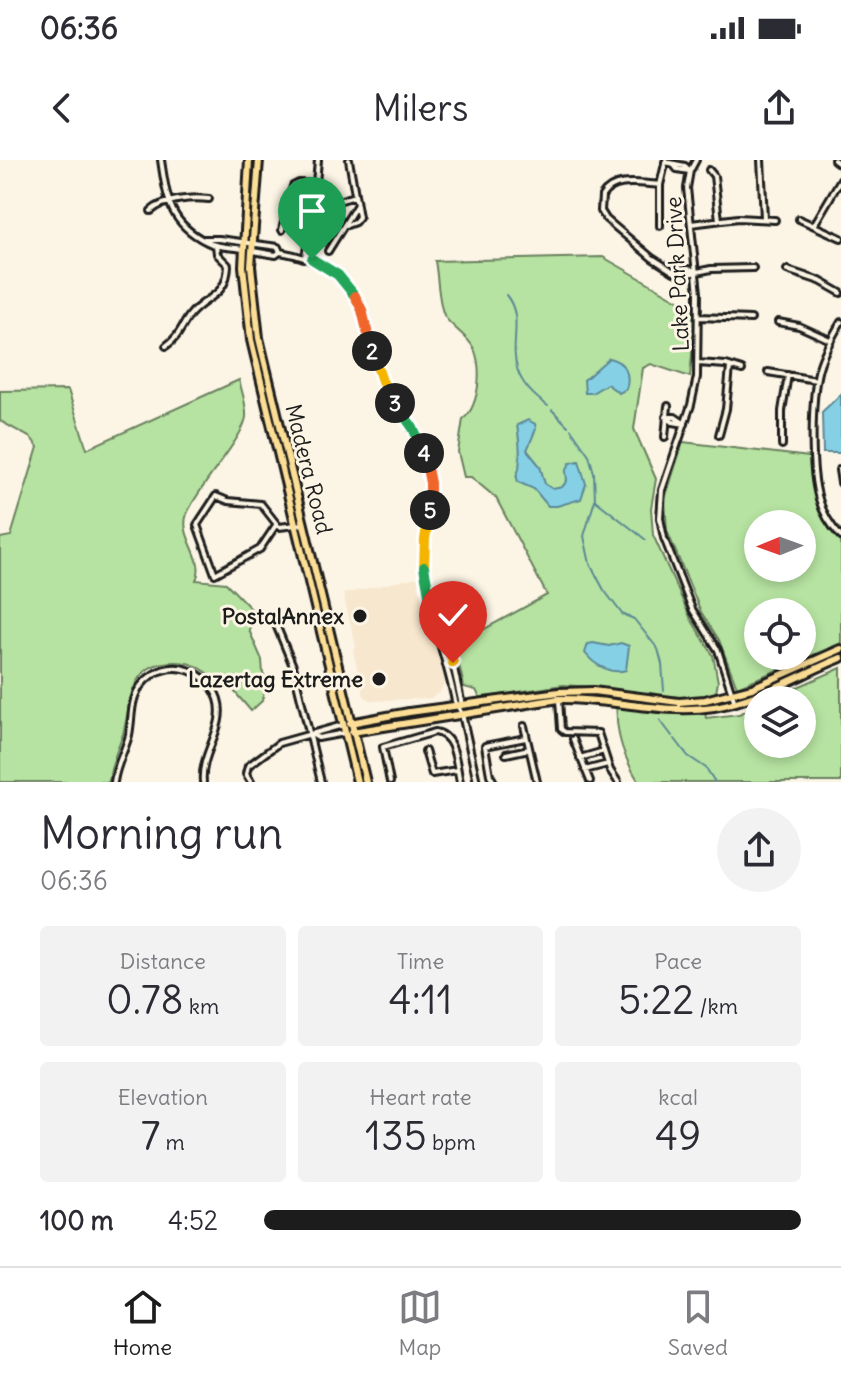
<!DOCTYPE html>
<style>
:root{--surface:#fff;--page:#f2f2f3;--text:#2b2b33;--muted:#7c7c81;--line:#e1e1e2;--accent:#1c1c1c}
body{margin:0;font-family:Delius,sans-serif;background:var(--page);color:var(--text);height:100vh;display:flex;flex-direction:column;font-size:30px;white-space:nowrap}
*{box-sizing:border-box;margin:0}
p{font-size:26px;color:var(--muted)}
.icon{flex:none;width:44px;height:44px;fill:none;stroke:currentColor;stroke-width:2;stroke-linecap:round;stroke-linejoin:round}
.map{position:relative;height:622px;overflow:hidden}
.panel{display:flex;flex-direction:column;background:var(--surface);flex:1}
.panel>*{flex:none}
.needle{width:52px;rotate:269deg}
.tools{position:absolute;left:744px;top:350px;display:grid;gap:16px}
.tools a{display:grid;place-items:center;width:72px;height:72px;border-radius:50%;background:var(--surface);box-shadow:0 4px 12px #0003;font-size:40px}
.pin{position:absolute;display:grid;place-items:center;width:68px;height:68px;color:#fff;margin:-82px -34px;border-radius:50% 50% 50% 0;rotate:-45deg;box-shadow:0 0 8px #0007}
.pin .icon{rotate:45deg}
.km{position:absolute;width:40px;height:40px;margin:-20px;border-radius:50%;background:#222;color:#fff;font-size:22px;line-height:40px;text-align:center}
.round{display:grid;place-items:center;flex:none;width:84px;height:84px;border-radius:42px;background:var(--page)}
.headline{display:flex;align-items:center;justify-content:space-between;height:136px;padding:0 40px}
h1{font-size:44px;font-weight:600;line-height:60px}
.metrics{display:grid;grid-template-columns:repeat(3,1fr);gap:12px;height:136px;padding:8px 40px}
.metrics div{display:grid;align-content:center;border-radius:8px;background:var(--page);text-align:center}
.metrics b{font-size:40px;font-weight:600}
.metrics small{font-size:22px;font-weight:400}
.metrics p{font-size:22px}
ul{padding:0 40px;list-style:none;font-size:26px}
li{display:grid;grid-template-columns:128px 96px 1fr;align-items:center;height:60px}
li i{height:20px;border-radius:10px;background:var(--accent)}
.status{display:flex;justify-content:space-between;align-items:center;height:56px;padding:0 40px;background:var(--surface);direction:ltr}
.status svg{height:22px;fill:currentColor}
header{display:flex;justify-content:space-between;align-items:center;height:104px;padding:0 40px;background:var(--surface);font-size:36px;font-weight:600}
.tab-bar{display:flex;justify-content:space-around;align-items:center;height:112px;border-top:2px solid var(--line);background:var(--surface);font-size:22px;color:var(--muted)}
.tab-bar a{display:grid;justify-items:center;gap:4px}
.tab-bar .selected{color:var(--accent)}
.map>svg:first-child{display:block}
.built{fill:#f7e7ce}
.green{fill:#b6e3a1;stroke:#69805e;stroke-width:2;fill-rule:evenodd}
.water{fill:#86d0e6;stroke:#5c8895;stroke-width:2}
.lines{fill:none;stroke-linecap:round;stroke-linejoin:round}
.stream{stroke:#5c8895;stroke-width:2}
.minor-casing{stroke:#1c1c1c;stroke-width:10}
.major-casing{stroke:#1c1c1c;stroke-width:12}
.minor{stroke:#fcf5e5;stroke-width:4}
.major{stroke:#fcde96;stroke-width:6}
.split-1-casing{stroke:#fff;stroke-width:16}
.split-2-casing{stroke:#fff;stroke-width:16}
.split-3-casing{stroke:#fff;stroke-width:16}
.split-4-casing{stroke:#fff;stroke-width:16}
.split-5-casing{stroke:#fff;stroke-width:16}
.split-6-casing{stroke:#fff;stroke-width:16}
.split-7-casing{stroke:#fff;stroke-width:16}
.split-8-casing{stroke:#fff;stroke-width:16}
.split-1{stroke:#22a559;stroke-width:10}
.split-2{stroke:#f0652b;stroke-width:10}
.split-3{stroke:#f5b400;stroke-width:10}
.split-4{stroke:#22a559;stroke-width:10}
.split-5{stroke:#f0652b;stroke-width:10}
.split-6{stroke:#f5b400;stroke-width:10}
.split-7{stroke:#22a559;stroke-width:10}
.split-8{stroke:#f5b400;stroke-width:10}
.poi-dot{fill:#1c1c1c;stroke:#fcf5e5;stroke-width:3}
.labels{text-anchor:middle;stroke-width:6;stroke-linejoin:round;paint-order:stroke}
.street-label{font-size:22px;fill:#1c1c1c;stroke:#fcf5e5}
.poi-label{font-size:22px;font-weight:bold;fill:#1c1c1c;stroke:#fcf5e5;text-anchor:end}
</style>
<div class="status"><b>06:36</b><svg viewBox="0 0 49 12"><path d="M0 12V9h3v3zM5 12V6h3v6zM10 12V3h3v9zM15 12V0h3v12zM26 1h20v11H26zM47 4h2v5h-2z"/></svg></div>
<header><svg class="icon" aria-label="back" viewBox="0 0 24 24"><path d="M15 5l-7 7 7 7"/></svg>Milers<svg class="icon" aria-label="share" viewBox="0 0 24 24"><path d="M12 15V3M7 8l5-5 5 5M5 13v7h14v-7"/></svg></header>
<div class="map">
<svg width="841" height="622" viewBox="0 0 841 622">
<rect width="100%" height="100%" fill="#fcf5e5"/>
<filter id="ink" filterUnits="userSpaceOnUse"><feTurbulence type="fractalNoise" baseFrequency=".0125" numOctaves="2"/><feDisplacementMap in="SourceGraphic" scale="16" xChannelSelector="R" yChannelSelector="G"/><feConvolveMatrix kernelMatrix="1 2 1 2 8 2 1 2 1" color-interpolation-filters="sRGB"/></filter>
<g filter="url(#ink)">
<!-- built -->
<path class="built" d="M417,417L445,522L440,532L431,538L372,541L364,536L353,491L356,486L343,434Z"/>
<!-- green -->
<path class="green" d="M603,97L696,150L690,217L651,204L643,208L634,269L656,319L651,348L653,375L691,459L713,495L718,522L716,532L702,536L706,558L739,554L758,545V584H802V540H768L841,508V622H639C620,592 613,564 618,529L563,525L480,538L476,530L464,527L455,485L547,435L496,338L471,317H464L458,292L463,259C480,247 484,201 471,184C464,174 452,167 445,157C438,146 438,115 435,101Z
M239,220C242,232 247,246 246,257C244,278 197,328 187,354C178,377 207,399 196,420L226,423L255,453L249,470L262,500L263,514L267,520L262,541L251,551L222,517L219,526C209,512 195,502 177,502C128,501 132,541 123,574C118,590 110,604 109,622H0V378L11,376L38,287L31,278L0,261V231L68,230L87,289Z
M683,282L809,297L819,349L828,367L841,382V483L737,527L719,480L701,452L667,371L665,339ZM758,364H802V408H758ZM758,452H802V496H758Z"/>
<!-- water -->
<path class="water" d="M609,198C625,202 631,214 626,229L619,233L607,224L592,233H585L584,220Z
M841,234V293H823L822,252Z
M528,260L535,264L536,269L527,290L540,306L545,324L553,329L562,327L567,321L566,311L570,303L579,301L586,324L581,339L557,346H548L534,329L518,322C515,309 516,322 519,308C521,295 519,278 517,265Z
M593,483L609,486L621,483L629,486L626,510C611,515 594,505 585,493L588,484Z"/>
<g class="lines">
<!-- stream -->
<path class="stream" d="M506,135C533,168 488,205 548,246
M552,250L568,266
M571,269L589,295L594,313L595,340L584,376L590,404L604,430L622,454L634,459L658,489L662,504L664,531
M595,340L646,380
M660,560L672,576
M675,579L688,596L706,608L715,622"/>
<!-- minor casing -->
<g class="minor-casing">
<path id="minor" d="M161,0C167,39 169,63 207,82C218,88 233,87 244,89
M696,0L690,11L687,28L698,133L697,217L691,245L662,330L660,358L664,378L692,449L718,490L735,543
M761,0L764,58
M834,0L841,5
M665,2L685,6L690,11
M674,5L677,9L689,11
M709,10L714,16L719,60
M660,25C641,24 614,17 602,36L601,51L606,59L652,98L674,112L683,115L711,109L753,108
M151,51C164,39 192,37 209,39
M799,59L841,78
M691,64L738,58L775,60
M347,65L355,62L359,57L349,0
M814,65L841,19
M660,66V25L666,0
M282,70L293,26L299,23L316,24
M204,79H219L278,87L280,92C321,99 353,118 365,161C370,180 372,201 381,220C396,249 420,272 427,306C435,341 422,374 425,409C428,454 446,497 455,541L462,554
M309,80C331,74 321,58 331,43L355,36
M253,91L276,95L280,92
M328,91L356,46
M305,96L313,59L318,0
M787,110L820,121L841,133
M678,113L688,109L695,111
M699,157L751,159
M778,162L799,166L830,180
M841,162C832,177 824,191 819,208C811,238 810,310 819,339C823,354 831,366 841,377
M166,186C179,177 181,167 190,155C206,135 227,138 228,105L217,94L216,85
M698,203L726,205L742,210
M768,212L816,220
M666,257H675L685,264
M666,257L673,262L685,264
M719,275L726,249L730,207
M665,277L668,246
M782,285V251L788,215
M839,310L841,323
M276,365L260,389L215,414L197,365L216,336L228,341L261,344L279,367L304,364
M432,447L448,481L462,545
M272,455L293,506L321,622
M559,540L561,569L565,572L598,573L610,610L618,622
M462,554L477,622
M524,566L537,622
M313,575L318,578L345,573
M573,579L590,621
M425,591L432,614L457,610
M506,594L529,589
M580,598L604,591
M585,610L608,604
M114,622C116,605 125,591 129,575C131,565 131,555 133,544C138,519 163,502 188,510C202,515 213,525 218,539C227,567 200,593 203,622
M251,622L246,614L248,606L279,583L343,565
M390,622L383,587L435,572C456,575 456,605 460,622
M494,622L490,615L485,586L526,578"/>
</g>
<!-- major casing -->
<g class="major-casing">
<path id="major" d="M249,0L243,106L251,180L357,622
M259,0L251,106L259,178L366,622
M350,563L409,552L559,532L593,531L679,542L705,540L752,528L841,489
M352,572L559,539C610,538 663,555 714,547C758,540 799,515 841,498"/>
</g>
<!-- minor -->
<use href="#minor" class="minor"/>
<!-- major -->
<use href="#major" class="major"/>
</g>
</g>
<g class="lines" filter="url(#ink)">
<!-- split-1 casing -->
<g class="split-1-casing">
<path id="split-1" d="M312,99L338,115L355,136"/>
</g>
<!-- split-2 casing -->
<g class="split-2-casing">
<path id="split-2" d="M355,136L362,150L372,191"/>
</g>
<!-- split-3 casing -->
<g class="split-3-casing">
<path id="split-3" d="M372,191L382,221L395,243"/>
</g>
<!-- split-4 casing -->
<g class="split-4-casing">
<path id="split-4" d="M395,243L413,268L424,293"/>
</g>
<!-- split-5 casing -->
<g class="split-5-casing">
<path id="split-5" d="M424,293L430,323V350"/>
</g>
<!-- split-6 casing -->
<g class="split-6-casing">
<path id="split-6" d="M424,407L425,379L430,350"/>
</g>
<!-- split-7 casing -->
<g class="split-7-casing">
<path id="split-7" d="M424,407L430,439L440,461"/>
</g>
<!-- split-8 casing -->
<g class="split-8-casing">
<path id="split-8" d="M440,461L453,503"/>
</g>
<!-- split-1 -->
<use href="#split-1" class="split-1"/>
<!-- split-2 -->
<use href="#split-2" class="split-2"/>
<!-- split-3 -->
<use href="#split-3" class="split-3"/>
<!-- split-4 -->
<use href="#split-4" class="split-4"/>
<!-- split-5 -->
<use href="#split-5" class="split-5"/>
<!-- split-6 -->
<use href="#split-6" class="split-6"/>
<!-- split-7 -->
<use href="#split-7" class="split-7"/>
<!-- split-8 -->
<use href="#split-8" class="split-8"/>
</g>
<!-- markers -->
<g class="poi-dot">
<circle cx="360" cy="456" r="8"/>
<circle cx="379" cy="519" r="8"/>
</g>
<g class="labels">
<!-- street labels -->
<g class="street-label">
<text transform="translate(677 114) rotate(-93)" y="8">Lake Park Drive</text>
<text transform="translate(309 309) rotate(76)" y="8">Madera Road</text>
</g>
<!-- poi labels -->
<g class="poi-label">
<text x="344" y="464">PostalAnnex</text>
<text x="363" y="527">Lazertag Extreme</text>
</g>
</g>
</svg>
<div class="tools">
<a><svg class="needle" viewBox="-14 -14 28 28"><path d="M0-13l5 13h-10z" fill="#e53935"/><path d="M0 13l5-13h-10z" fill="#7c7c81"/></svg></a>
<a><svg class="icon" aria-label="locate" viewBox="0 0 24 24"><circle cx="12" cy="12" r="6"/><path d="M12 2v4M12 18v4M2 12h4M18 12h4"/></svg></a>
<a><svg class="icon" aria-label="layers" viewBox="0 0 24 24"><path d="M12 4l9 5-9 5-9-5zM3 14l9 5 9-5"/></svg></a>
</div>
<div class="pin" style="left:312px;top:99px;background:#1e9e55"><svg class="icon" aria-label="arrive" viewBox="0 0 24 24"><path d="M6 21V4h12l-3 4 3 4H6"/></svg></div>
<div class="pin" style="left:453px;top:503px;background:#d93025"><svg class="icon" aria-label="check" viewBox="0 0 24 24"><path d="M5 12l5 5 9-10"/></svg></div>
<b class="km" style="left:372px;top:191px">2</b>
<b class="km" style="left:395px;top:243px">3</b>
<b class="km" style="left:424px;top:293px">4</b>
<b class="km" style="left:430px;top:350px">5</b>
</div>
<section class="panel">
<div class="headline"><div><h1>Morning run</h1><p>06:36</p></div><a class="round"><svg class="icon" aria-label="share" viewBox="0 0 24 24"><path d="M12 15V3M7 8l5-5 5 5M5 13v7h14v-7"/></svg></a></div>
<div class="metrics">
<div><p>Distance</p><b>0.78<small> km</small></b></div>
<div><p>Time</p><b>4:11</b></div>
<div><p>Pace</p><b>5:22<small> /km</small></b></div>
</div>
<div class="metrics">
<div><p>Elevation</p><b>7<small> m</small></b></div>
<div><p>Heart rate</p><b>135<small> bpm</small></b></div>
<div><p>kcal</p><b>49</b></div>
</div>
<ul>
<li><b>100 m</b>4:52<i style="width:100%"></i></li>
</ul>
</section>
<nav class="tab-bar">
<a class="selected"><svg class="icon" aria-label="home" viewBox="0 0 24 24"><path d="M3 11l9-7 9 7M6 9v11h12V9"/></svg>Home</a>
<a><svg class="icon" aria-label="map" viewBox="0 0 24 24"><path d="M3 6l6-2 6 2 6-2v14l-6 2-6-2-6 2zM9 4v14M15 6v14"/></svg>Map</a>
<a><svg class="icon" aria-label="saved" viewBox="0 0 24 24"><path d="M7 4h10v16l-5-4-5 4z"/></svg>Saved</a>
</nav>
